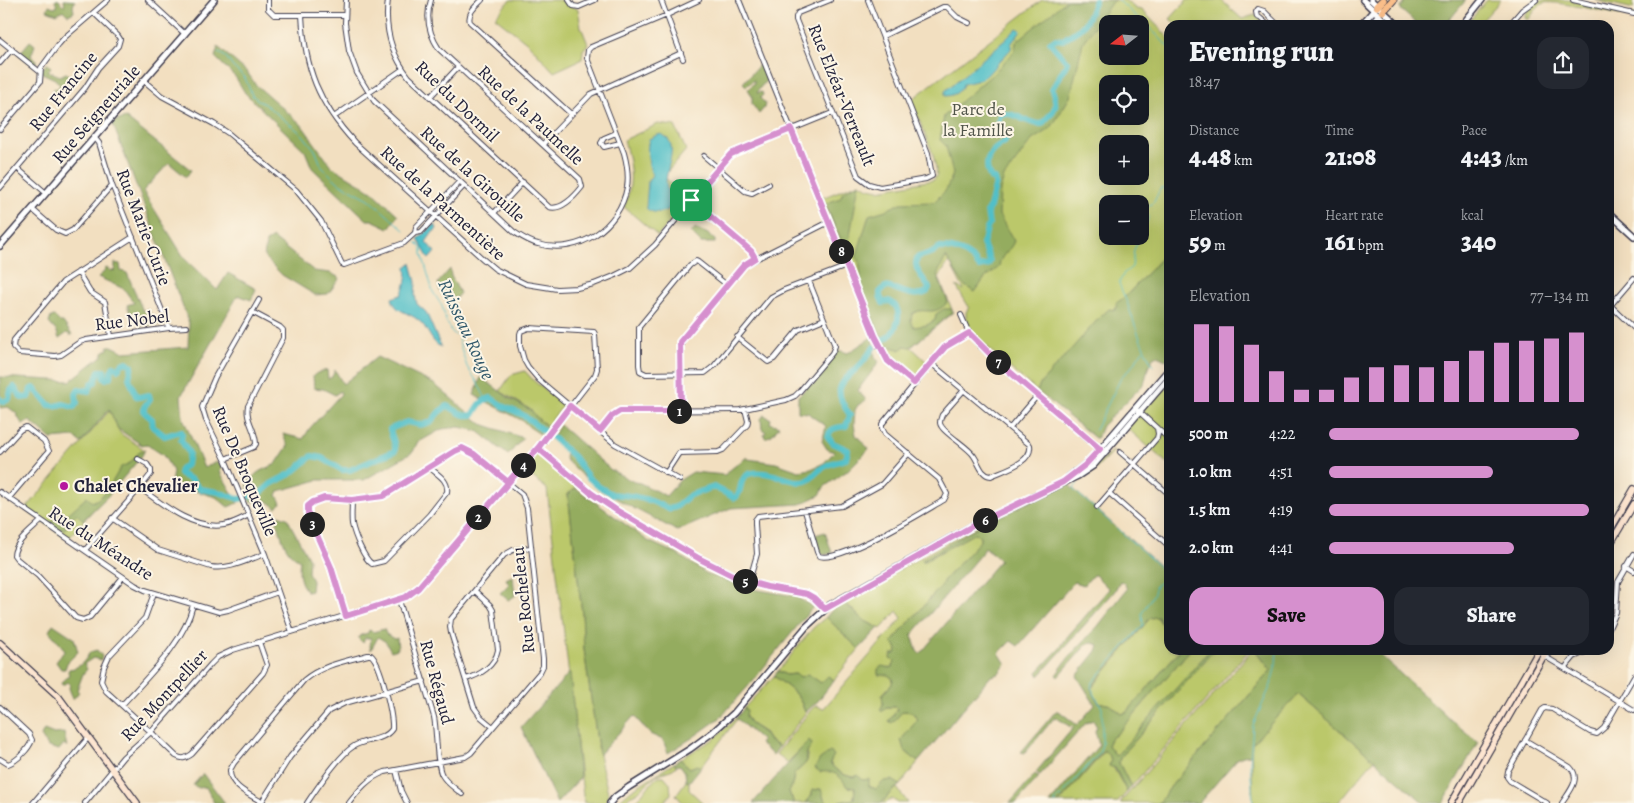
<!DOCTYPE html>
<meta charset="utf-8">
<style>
:root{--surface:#171b24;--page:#242831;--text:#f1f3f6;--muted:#9ea1a6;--accent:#d690ce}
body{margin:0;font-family:Alegreya,serif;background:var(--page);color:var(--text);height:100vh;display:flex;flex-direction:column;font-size:19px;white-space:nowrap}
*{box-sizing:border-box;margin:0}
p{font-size:16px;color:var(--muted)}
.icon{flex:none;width:28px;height:28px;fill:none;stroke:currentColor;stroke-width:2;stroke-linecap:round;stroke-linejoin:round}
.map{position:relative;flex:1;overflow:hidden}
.panel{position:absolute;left:1164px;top:20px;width:450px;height:635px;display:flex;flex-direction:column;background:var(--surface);border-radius:15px;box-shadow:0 5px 20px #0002}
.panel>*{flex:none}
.needle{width:32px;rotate:253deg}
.controls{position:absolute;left:1099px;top:15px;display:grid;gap:10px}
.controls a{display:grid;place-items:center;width:50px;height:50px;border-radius:10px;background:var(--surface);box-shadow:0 5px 20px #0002;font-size:25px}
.pin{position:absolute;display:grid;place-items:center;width:42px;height:42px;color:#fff;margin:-21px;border-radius:10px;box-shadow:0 2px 8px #0006}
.km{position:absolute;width:25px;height:25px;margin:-12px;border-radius:50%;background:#222;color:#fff;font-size:14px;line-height:25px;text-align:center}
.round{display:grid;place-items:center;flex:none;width:52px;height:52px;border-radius:15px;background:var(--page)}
.summary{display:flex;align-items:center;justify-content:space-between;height:85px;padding:0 25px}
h1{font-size:28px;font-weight:800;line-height:38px}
.metrics{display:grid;grid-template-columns:repeat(3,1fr);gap:8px;height:85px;padding:5px 25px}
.metrics div{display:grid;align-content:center}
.metrics b{font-size:25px;font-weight:800}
.metrics small{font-size:14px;font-weight:400}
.metrics p{font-size:14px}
.chart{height:140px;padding:10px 25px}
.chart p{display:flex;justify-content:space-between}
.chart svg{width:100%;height:90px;margin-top:5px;stroke:var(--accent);stroke-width:6}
.cta{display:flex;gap:10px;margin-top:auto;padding:10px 25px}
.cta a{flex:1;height:58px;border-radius:15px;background:var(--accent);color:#111;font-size:20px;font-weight:800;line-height:58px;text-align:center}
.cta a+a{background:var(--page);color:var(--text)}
ul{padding:0 25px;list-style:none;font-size:16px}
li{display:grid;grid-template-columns:80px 60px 1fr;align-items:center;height:38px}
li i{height:12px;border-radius:6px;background:var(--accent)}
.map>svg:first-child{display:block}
.green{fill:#bbc86a;stroke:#6e7552;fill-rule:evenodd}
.forest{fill:#94ac5e;stroke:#5b674c;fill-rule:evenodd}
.water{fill:#51bfc8;stroke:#3a7082}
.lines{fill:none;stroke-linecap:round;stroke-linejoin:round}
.stream{stroke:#51bfc8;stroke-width:1}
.river{stroke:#51bfc8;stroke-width:6}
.minor-casing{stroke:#413e4f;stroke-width:6}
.tertiary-casing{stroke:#413e4f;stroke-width:8}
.secondary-casing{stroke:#413e4f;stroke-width:8}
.motorway-casing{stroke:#413e4f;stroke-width:9}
.minor{stroke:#fff;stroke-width:4}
.tertiary{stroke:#fff;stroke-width:5}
.secondary{stroke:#fde5d0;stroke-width:5.5}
.motorway{stroke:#f9bd89;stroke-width:7}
.route-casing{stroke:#fff;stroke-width:10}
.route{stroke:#d690ce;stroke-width:6}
.poi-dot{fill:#b5179e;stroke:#fcf5e5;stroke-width:2}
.labels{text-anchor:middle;stroke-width:4;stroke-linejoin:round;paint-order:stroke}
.street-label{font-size:18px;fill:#22223b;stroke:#fcf5e5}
.park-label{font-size:18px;fill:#505449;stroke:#fcf5e5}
.poi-label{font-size:18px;font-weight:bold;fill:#22223b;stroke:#fcf5e5;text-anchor:start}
.water-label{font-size:19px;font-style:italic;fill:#32596c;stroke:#fcf5e5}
</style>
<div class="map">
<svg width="1634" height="803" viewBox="0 0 1634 803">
<rect width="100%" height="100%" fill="#fcf5e5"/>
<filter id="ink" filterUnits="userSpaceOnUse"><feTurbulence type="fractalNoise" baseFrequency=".02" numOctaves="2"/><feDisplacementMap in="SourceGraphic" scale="10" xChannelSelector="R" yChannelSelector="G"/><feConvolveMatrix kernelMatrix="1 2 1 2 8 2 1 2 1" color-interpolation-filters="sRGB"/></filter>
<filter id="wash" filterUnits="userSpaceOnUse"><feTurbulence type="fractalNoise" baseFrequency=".0096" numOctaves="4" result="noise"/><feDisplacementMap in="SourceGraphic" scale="20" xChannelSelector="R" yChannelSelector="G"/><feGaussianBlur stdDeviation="1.12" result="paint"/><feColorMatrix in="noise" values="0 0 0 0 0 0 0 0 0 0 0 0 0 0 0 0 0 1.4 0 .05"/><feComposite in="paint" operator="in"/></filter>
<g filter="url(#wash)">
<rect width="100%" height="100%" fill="#f2dfc0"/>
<!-- green -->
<path class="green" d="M510,0H566L571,6L578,9L581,27L588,44L583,50L582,59L554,72L529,44L495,17Z
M1042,0H1125L1136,9L1142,10L1169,38V256L1164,255L1126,296L1116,304L1117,305L1114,310H1110L1041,383L1037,391L998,358L975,334L966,322V312L969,307L956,286L964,290L949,261L939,278L953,312L911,347L928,363L914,377H912L891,360L886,353L822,198L859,183L869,188L879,190L933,180L937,175L933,154L911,100ZM1108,24H1140V56H1108ZM1108,84H1140V116H1108ZM1108,144H1140V176H1108ZM1108,204H1140V236H1108Z
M1187,0H1221L1242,19L1255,15L1268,25H1177L1170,19Z
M1487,0H1501L1478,25H1466Z
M1543,0H1569L1634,15V18C1618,15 1556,0 1544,3C1538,5 1532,15 1528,20L1525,18C1525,8 1534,4 1543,0Z
M1595,0H1633L1634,9Z
M658,124L675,126L686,150L664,176L687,201L658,236L624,207C634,182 631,166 624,140Z
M525,371L534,381L562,404L563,406L547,426L537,418L531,410L500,391L511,375Z
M1169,378V465L1127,428Z
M109,411L117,422V427L121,434L145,450L68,539L25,510Z
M1113,450L1114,451L1094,471L1071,482L1070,485L1066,484L974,529L923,562L975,533L980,537V541L943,581L942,585L892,642C899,649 898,653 891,659L895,661L893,667L890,668L888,675L893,679L892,684L882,695L886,707H896L898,710L889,721L903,711L912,712L918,720L904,750L918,762L900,785L892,780L877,790L869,787L863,780C850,776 839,776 830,763L820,772L831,770L855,787L854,799L835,803H828L824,799L820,789L812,790V795L806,803H794L789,792L792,786L794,774L806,763L809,741L787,763L776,754L810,711L816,705L821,708H824L902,618L897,611L881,629L863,620L844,601L976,526L1093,469Z
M539,452L576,484V488L568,494L582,613L584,649L599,755L609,797L604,803H584L547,489L523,469L536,453Z
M826,617L859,649L834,680L828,677L821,683L808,674L801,677L795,674L786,675L778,671L813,628Z
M1157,617L1169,637V650L1179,651L1127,712L1122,714L1111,705L1098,702L1091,689L1150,618Z
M1190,650H1210L1116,757L1108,745L1109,740L1118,733Z
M1214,650H1249L1131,787L1119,763L1120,758Z
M1252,650H1255L1271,670L1172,785L1159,803H1120Z
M774,676C786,686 800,694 804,710L807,711L779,747L768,740L765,733L751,724L746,716L744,708Z
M1298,694L1374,760L1338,803H1253L1251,744Z
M736,718L737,719L701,767L697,765L690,768L680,759L714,739Z
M1104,749L1111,759V763L1127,792L1117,803H1059L1102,754Z
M674,763L676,766L673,769L656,775L638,792L630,796L624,802L621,799L630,791Z
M659,776H664L670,783L671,794L663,803H634L656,778Z
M686,781L689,782V790L703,803H683L676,795Z
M897,788L908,803H898L892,799L886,803H882L891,792Z"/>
<!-- forest -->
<path class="forest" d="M56,0H59L62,5H65L64,0L75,1L73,6L74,12L68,15L63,10L57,14L47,10L49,5L56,8L57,5L55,2Z
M1067,0H1115L1112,2L1083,42L1070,97L1051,128L1032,140L1004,177L1000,190L999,215L1014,241C1010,252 1000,254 999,267L985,278L975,292L965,286L946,257L937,275L948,302C932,319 925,305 912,314L911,321L914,327L927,325L935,320L936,314L944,309H951L953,312L911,347L904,346L901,350L888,346L880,335L863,293L859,260L856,258L869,215L886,210L901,203L934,202L946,190L953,174L946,146L940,140L944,116L994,73L1015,50L1016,42Z
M1406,0H1466L1445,25H1418L1400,9Z
M30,41L35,45L31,56L36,60V63L33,65L19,54Z
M218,47L247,72L256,85L301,124L331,166L372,191L398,215L389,228L372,220H367L312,168L305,151L245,93L236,78L215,57Z
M47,63L51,67L48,71L60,76L66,73L71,76L69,80L72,82L69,85L67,83L64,84V89L56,95L52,90L54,88L56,89L60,85L55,79L40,72Z
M761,63L767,79C764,85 759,87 757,93L762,92L763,95L760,98L765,103L764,108L759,114L752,104V96L748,89L754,83V80L746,86L743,83Z
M126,118L191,170L186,177L169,163L143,191L185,259L217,290L228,273L256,289L251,300L238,295L181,396L183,418L204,468L216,462L222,467L220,472L238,503L228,507L216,497L171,484L173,471L163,455L146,444L142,445L118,429L109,409L81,443L74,437L51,439L30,421L22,424L16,413L8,407L0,408V377L70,381L103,355V352L108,349V346H112L124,352L188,347L189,323L112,122Z
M859,183L847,253L825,204L840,198L843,192Z
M695,228L708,234L715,240V243H701L691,233Z
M273,238L314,271L330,273L340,278L328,294L315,295L282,275L264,257L266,242Z
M1164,255L1169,256V357L1166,360L1157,356L1152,359V364L1149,365L1144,384L1102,426L1097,438H1095L1037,391L1041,383L1099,318L1109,309L1115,310L1117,306L1115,304L1126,296Z
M115,263L120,264L121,271L127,273L143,311L148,309L151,314L149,315V319L152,322L161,320V324L140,326V319L137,314L130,313L127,305L134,303L124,289L98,277L104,272L106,268L112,271L115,270Z
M450,269L451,276L460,293L455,299L447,300L440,291L438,283Z
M54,316L60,322H63L72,335H70L67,333L59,339L57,332L49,323L51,317Z
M872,337L875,357L879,362L858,390L866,400L858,405L855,410L854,424L856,435L869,449L847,471L824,487L820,495L801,504L731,508L677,531C639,510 595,492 565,459L566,449L553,436L560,425L611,470L634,482L640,483L666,496L680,480L693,472L725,475C728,470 741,462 747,457L748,459L776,463L799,471L811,469L824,463L834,452L827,449L822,441L826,427L825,425L814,418L808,413L798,412V396L814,381L838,350L848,353Z
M377,357L434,384L482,424L523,438L508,455L478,431L459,427L442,429L417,443L413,452L364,480H318L279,491L277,495L281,503L277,508L266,500L250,502L247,483L257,473L276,464L288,446L283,434L303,439L310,428L341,394L340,391L335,395L323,389L314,388L313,376L317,373L327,370L328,379L332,377L335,370L343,384Z
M481,377L509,398L532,411L537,418L547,426L540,434L529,427L523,421L474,395Z
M764,415L771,419L770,423L779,426L772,435L765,438L764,434L766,432L762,429L761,419Z
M141,450L144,452L141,457L107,497L83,520L77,514L71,518L66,528L58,530L49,522L53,520H61L87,497L92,502L98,499L107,491L121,467L130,463Z
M1066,484L1070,485L1071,487L1169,574V637L1158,617L1150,618L1091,688L1098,702L1111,705L1122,714L1127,712L1179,651L1178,650H1190L1118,733L1109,740L1108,745L1116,756L1210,650H1214L1120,758L1119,763L1131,787L1127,792L1115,768L1109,766L1111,759L1104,750L1059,803H1050L1099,745L1095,731L1097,727L1093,720L1086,723L1040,775L1036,772L1074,727L1069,726L1057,718H1054L1025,753L1021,752L1056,711H1059L1077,725L1095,705L1077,676L1097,651L1099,645L1092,643L1087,644L1058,677L1056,675L1069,657L1098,626L1127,589L1124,583L1120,581L1114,592L1039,676L1037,672L1060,648L1067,637L1109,589L1095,575H1093L1084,585L1074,582L1018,646L1011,641L999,653L1006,664L998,674L991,676L918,762L904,750L901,740L918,719L912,712L903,711L892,723L889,721L897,710L896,707H886L882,712L880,710L883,704L882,695L892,684L893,679L888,675H878V669L882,666L890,668L893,667L895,661L890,659L892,654H896C898,649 896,646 892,642L942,585L943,581L980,541V537L975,533L922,562V560L974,529ZM985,547L1000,560L920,654L917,651L912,635L984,550Z
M576,488L648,541L677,554L709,575L752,589L795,596L813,607L751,683L720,718L692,738L668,753L663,740L650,734L634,716L599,755L584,649L582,613L568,494Z
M278,515L287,518L309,559L308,572L312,581L311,591L308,592C299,584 298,573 300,560C283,552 282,535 276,519Z
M825,532L832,553L823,555L821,553L815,535Z
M512,576H513L515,596L508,600L500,593L509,584L506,579Z
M845,603L863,620L879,628L859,649L826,617L834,608Z
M53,624L74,638L78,652L67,663L65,669H61L56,662L65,650L49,631Z
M384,629L386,634L394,639L397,638L398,649L391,651L386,642L378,637L371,650L370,647L371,638H365L363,643L358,638L361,635L368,633L369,630L373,632Z
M97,650L102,656L101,660L93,658L84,664L87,669L83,674L77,690L79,692L73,699L69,688L70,684L68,682L62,685L61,683L69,676L68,671L69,669C80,668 85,661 90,652Z
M1255,650H1375L1446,716L1478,742L1443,803H1424L1298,694L1252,744L1251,755L1243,756L1237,759L1199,803H1159L1172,785L1271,670Z
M778,671L786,675L795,674L801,677L808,674L821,683L828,676L834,680L818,701L807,711L804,710C800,693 787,687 774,676Z
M570,672L580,778L557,803L521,727Z
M744,708L747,710L746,716L751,724L765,734L768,740L779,747L773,755L760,744L762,741L736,718Z
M44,730L54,734L64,733L67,747L64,744L59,750L48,747L41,736Z
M809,740L812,744L806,755V763L794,774L792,786L789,792L794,803H753Z
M830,752L834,755L830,763C836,771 845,777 855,777L857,775L863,780L869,779V786L876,789L884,781L892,780L900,785L891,792L882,803H835L854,799L855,788L847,787C841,775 833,770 820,772L815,768L820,759Z
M680,759L690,768L697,765L701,767L689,782L686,781L685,772L680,765L676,766L674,763Z
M203,774L225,803H214L206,787L199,788L193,785Z
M1035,774L1039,777L1016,803H1010Z
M821,789L824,799L828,803H806L812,795V790Z"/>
<!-- water -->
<path class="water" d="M1017,28L1021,30L1011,44V49L986,76L976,81L963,84C961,92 953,96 945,96V91L1005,40Z
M662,134C667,138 670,140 671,146C673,156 666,171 666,183C667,193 673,200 668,210C661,213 652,214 646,208L648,181L652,175C648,165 646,149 649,139L657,135Z
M435,224L437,229L433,232L426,242L435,252L429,259L418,239Z
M411,263L416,282L415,295L417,304L426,312L441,347C430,342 428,327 418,320C409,312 394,312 392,298L401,295C405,287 408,276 406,267Z"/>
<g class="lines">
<!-- stream -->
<path class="stream" d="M1118,0L1157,35L1169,48
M218,52L227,58L232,66L245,78L252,95L258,100L267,106L302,134L315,150L322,167L339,183L369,199L404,230
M416,242L422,248V254L433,292L442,306L446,321L452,332L458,338L467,367L476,380L486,399
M1153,366C1142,346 1135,326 1128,305C1125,297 1121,290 1119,283L1124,273L1132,267L1134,250L1147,221L1148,217L1145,208L1154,202L1160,189L1167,188L1169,190
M1095,430L1122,376L1130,369L1143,350
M1055,803L1057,798L1061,796L1099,753L1102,745V708L1091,687L1093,682L1143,625L1142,613L1154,593L1156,585L1168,578V574L1073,489L1078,483
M1253,803L1250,764L1253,725L1271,685L1276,664L1277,650"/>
<!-- river -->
<path class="river" d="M882,340C897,336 906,308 889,301L883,303L880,296V292L885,287C900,288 912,300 927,292L929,288C924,278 911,268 918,257L934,252L938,248C954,247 971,253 979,267L988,265L990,261L983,244C986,238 985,230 989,225L987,211L990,207L996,183L995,179H991C982,161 989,151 1005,142L1006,136C1000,128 997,124 1000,114C1019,112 1024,124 1042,124C1055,109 1059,109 1052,89L1066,65L1067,62L1050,42L1055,39L1063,40C1068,36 1072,34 1077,31C1087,24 1091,11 1095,0
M0,399L3,402L9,399L11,390L14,387L22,398L29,397L31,389L34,388L49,405L56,406L63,404L74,407L77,403L76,394L79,389L89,391L92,383L95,382L99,371H104V377L106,379L110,377L111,371L114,366L118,369L122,364L127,362L132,366L129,378L136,396L139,397L149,395L150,399L144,407V412L152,419L153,427L165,436L181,431L182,434L181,440L189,453L187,465L181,468L180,474L192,480L200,489L218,492L239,499L244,498L262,492L271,484L292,473L312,456L322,458L342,470H350L395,451C396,444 391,436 390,429L407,422L421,425L431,422L439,412L447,406C458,410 459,417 473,415C478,407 481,400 491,398L503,406L523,415L545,432
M552,437L574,457L588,477L598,486L612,494L631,496L649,500L669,509L676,507L690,495L714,487L735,498C743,493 738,480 747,475C761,467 788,481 801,482C808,482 811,478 815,474C823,465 835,462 846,459L848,450L833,443L828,437C830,427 837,428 846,426L850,415C829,386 843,383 862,363C866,358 870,352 874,347"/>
</g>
</g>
<g filter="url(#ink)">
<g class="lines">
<!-- minor casing -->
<g class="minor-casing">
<path id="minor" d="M148,0L185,34
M268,0V9L274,15H345
M346,0L345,23L349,51L357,73L374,101L514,232C522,237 529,242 538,244C578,256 620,227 627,187C629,175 627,164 624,153L587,58L588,50L591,47L667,15L699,0
M388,0C384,29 391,54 409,77L549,207C561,211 575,196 582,187L580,179L439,49C429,34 425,18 431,0
M482,0C476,6 467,13 470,22L571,114
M569,0L573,6L579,7L595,0
M661,0L683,59
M739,0L879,346L889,361L915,383
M830,0L798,13L796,17V20L858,176L869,184L880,187L926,179L932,176L928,153L868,0
M1573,0L1634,14
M302,15C305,69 318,103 355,143L483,259L495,269L526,284L557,289L577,288L594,284L614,276L630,268L655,245L731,154L832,113
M1268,25L1260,18L1257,17L1256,12L1258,9L1264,11L1278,25
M1509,25L1522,10L1536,0
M883,36L943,7H947L957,17L969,23
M0,40L40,72
M0,63L12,49
M143,80L162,96L214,124L228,133L296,190L321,221L342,264L344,265L404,243L415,233L421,232L464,186
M430,97L458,67
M334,117L403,69
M0,129L40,82L41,68L58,45L65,37L108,0
M616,133L604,138L601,143L604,147L620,143
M94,137L99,143L112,185L169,328
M543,144L591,94L681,53
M704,156L745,191L752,193L769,184
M17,168L46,193
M0,188L85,88L98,68L118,46L120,39L118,36L94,13
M691,200L751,251L755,259
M32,209L56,230L65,234L73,230L112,185
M494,213L523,182
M415,233L416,227L459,182
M133,237L63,282L14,340L13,347L19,353L55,356L61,355L80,342L86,340L169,328L187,327
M78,272L90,292L105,302L111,336
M727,285L698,262L696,261L690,265L639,327V365L640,371L646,374L705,373L714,366L771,297L784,290L847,266
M259,300L215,377L202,407L206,420L225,459L265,554L292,632
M1610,305L1634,328
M1610,306L1634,278
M961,315L969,333L981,347L1105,454
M737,337L768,362L774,359L798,330L824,319
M932,364L1030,445C1033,463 1003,470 991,476C981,475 979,463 974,456C968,446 941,432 940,423C940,419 941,418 942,415L964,390
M1136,409L1169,439
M681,411L680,347L683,339L744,265L829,222
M1010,428L1038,395
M600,431L612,416L620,411L740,410L786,400L795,396L799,392L832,353L835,346L809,281
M538,448L591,493L616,510L700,559L742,579L767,587L807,594L813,598L825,609
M0,452L20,430L26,427L44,441L49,451L9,498
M1120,452L1169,494
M225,459L254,447L256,444C256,430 245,420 248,406L283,338V330L280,327L252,312
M666,473L679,453L718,452L723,450L747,425L748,421L745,409
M140,488C163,505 194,530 224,525C232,524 241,519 249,515
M0,492L135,585L145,590L219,612L228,610L278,592
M1109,493L1169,546
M352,500C352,508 351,516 352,524C354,534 364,559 372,564L384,561L389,556L429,515L447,492C449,480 437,474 429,467
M1097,507L1157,438L1158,434L1157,428
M805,511L817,552L819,556C841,563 921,513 944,500L947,494L939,479L885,434L882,428V424L945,347L969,333
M112,518L158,550L211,567C229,570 247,560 265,554
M41,521C32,530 15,542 14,555L17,559L38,576L76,618L83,620L90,617L123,577
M85,550L140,488L151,474V470L147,464L138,459
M1626,566L1634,571
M749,582L757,554L755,524V520L758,516L842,506L882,484L909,453
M154,593L145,618L109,656L104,667L101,681L106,691L151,732L176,756C183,760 186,758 192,754L263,673L267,665L259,642
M399,600L434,717C437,731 436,766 442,775C446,783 456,789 462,794
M346,616L331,567L308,515L307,510L310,504L324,498L352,500L383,496L455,451L462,448L474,454L522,494L527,508L543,659V666L540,672L471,753L465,757L385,772C368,778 359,790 349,803
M1609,628L1616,613L1618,582L1634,554
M1544,656L1634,710
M1565,668L1574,657L1590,650
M466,679C480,675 495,666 498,650L493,610L490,605L475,591
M122,705C148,676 184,643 193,605
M0,707L29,734L32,740C29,749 17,761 8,764L0,759
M493,727L481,717L474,707L451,633L450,627L451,619L504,555L513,550L530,548
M1525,740L1570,767C1582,779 1569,792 1562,803
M396,770L401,791L407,803
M262,802C250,795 229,786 230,770L234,763L304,680C322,665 346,661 368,655H371C381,663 393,716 392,729C384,741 365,739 354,746C339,755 317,788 307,803
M33,803L88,738
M85,803L123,757L151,732L211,664L218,657L233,650L406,597L418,588L538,448L595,375L597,369L595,334L594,332L529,328L521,331L520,334V346L524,360L528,367L539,380L615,444L680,480
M261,803L290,757L329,711L345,703L424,681
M1547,803L1510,781L1507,777L1508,771L1542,710L1545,708L1552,709L1590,732L1597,734L1604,728L1634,676"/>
</g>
<!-- tertiary casing -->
<g class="tertiary-casing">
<path id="tertiary" d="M1363,0L1389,25
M1371,0L1398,25
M1361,25L1375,9
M1370,25L1379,14
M1462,25L1482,0
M1609,213L1634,236
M0,246L214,0
M1069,477L1085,465L1095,455L1169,369
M610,803L615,797L629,787L690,749L713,732L734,713L806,627L830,605L976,524L1078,476L1093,466L1169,378"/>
</g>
<!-- secondary casing -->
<g class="secondary-casing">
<path id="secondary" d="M1609,532L1634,489
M1609,546L1634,504
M0,643L58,696L137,803
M1451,803L1539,650
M1459,803L1547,650"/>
</g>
<!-- motorway casing -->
<g class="motorway-casing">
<path id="motorway" d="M1377,6L1383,0
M1383,11L1393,0"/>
</g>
<!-- minor -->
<use href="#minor" class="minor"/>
<!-- tertiary -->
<use href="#tertiary" class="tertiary"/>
<!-- secondary -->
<use href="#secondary" class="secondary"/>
<!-- motorway -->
<use href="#motorway" class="motorway"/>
</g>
</g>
<g class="lines" filter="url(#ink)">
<!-- route casing -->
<g class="route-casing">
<path id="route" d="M691,200L751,251L755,258L744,265L680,342L681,411H620L612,416L600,431L570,406L538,448L418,588L406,597L346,616L331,567L308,515V506L313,502L324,498L352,500L383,496L455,451L462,448L474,454L508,482L538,448L591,493L616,510L700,559L742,580L767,587L807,594L814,598L825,609L976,524L1063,482L1085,465L1100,449L996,360L969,333L945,347L914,383L888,361L875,336L791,129L731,154L691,200"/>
</g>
<!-- route -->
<use href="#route" class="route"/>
</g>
<!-- markers -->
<circle class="poi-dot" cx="64" cy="486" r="5"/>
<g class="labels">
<!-- street labels -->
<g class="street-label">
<text transform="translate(63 91) rotate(-51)" y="6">Rue Francine</text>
<text transform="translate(842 95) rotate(68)" y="6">Rue Elzéar-Verreault</text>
<text transform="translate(457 101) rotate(44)" y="6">Rue du Dormil</text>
<text transform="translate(96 114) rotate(-49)" y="6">Rue Seigneuriale</text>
<text transform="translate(531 115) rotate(43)" y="6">Rue de la Paumelle</text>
<text transform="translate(473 174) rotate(42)" y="6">Rue de la Girouille</text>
<text transform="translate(443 203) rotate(42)" y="6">Rue de la Parmentière</text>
<text transform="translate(144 227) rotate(69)" y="6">Rue Marie-Curie</text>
<text transform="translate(132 320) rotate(-7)" y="6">Rue Nobel</text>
<text transform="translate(245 471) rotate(67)" y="6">Rue De Broqueville</text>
<text transform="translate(101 543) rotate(33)" y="6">Rue du Méandre</text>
<text transform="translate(523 600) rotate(-96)" y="6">Rue Rocheleau</text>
<text transform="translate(437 682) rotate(75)" y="6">Rue Régaud</text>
<text transform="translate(164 695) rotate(-47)" y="6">Rue Montpellier</text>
</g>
<!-- park labels -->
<g class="park-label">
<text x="978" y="115">Parc de<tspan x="978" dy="21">la Famille</tspan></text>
</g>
<!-- poi labels -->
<g class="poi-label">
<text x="74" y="492">Chalet Chevalier</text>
</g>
<!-- water labels -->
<g class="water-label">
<text transform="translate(467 329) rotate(65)" y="7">Ruisseau Rouge</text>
</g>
</g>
</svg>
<div class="controls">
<a><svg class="needle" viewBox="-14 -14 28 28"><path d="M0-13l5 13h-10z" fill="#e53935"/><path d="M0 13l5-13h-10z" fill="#9ea1a6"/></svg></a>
<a><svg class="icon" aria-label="locate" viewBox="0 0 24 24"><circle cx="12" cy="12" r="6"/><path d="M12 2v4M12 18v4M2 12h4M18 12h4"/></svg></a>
<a>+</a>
<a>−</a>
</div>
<div class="pin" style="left:691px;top:200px;background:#1e9e55"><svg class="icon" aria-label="arrive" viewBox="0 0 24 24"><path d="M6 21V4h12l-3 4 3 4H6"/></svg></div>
<b class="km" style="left:679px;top:411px">1</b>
<b class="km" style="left:478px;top:517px">2</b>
<b class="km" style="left:312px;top:524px">3</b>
<b class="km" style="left:523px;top:465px">4</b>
<b class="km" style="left:745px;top:581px">5</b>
<b class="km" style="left:985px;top:520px">6</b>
<b class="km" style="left:998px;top:362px">7</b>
<b class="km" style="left:841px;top:251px">8</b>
<section class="panel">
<div class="summary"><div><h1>Evening run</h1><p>18:47</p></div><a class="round"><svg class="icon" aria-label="share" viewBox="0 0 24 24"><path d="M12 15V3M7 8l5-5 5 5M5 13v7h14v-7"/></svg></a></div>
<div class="metrics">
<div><p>Distance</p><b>4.48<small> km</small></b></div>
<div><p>Time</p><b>21:08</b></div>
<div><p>Pace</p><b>4:43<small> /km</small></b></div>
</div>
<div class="metrics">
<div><p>Elevation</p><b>59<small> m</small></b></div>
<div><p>Heart rate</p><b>161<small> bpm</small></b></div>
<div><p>kcal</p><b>340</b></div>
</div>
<div class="chart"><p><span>Elevation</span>77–134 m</p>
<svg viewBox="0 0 160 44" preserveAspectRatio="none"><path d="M5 44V6M15 44V7M25 44V16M35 44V29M45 44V38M55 44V38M65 44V32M75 44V27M85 44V26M95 44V27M105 44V24M115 44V19M125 44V15M135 44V14M145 44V13M155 44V10"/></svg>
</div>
<ul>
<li><b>500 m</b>4:22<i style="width:96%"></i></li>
<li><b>1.0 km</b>4:51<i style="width:63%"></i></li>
<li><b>1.5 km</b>4:19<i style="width:100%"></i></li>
<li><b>2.0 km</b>4:41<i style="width:71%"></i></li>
</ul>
<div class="cta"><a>Save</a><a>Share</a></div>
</section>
</div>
